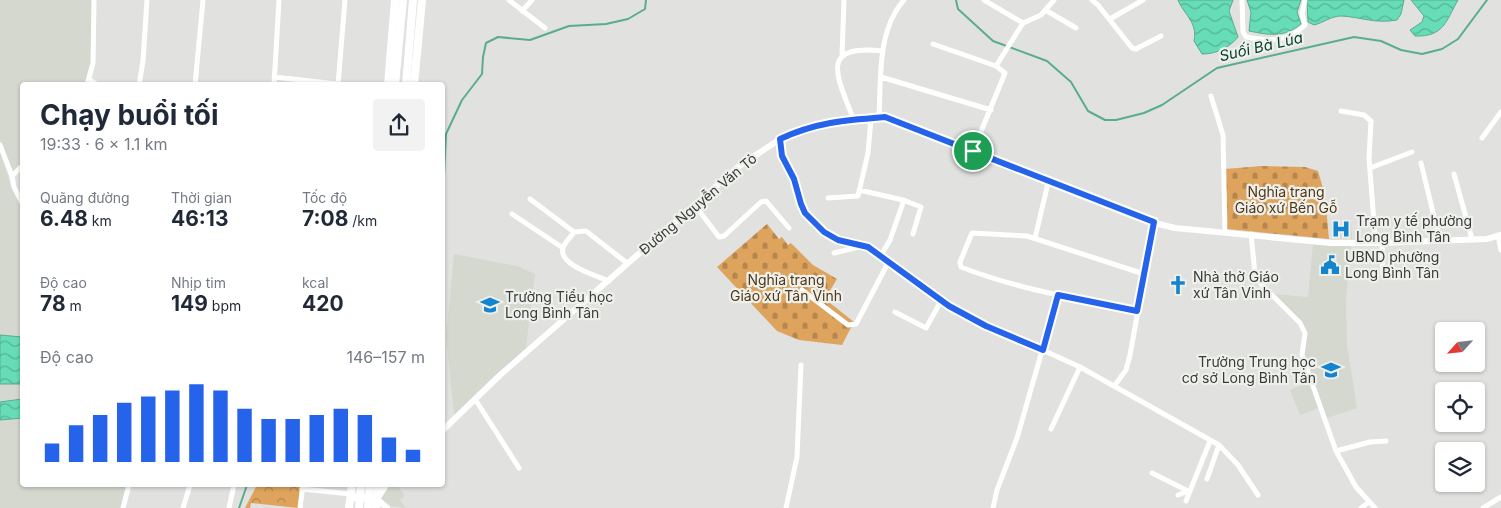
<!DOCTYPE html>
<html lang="vi">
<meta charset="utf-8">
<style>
:root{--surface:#fff;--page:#f2f2f3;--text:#1f2937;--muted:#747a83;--accent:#2563eb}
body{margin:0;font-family:Inter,sans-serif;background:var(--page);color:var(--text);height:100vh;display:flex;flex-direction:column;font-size:19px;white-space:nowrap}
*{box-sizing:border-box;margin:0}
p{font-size:16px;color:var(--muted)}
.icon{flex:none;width:28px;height:28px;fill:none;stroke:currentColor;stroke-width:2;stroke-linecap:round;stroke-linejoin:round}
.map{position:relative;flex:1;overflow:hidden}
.drawer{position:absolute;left:20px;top:82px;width:425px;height:405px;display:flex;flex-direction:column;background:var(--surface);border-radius:5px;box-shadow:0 1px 4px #0004}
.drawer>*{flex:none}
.needle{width:32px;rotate:243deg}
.fabs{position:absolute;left:1435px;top:322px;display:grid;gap:10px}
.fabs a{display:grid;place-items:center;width:50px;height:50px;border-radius:5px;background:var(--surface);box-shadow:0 1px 4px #0004;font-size:25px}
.pin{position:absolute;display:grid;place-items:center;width:42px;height:42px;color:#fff;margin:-21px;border:2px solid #fff;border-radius:50%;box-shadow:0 1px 5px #0007}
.round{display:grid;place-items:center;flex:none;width:52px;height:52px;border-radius:5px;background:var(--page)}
.headline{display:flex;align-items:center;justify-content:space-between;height:85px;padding:0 20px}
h1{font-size:28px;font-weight:700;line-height:38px}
.figures{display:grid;grid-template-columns:repeat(3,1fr);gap:8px;height:85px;padding:5px 20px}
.figures div{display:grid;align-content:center}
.figures b{font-size:21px;font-weight:700}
.figures small{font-size:14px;font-weight:400}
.figures p{font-size:14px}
.chart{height:140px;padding:10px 20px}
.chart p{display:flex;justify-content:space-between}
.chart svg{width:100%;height:90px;margin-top:5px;stroke:var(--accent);stroke-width:6}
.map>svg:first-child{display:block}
.built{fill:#d5d8ce}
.forest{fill:url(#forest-crowns)}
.cemetery{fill:url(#cemetery-stones)}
.water{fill:url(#water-waves);stroke:#59ac92}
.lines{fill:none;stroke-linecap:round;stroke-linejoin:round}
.stream{stroke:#59ac92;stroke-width:2}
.minor{stroke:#fff;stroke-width:5}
.tertiary{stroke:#fff;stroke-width:6}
.primary{stroke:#fff;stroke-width:8}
.trunk{stroke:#fff;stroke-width:8}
.route-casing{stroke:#fff;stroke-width:10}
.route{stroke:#2563eb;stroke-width:6}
.labels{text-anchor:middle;stroke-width:4.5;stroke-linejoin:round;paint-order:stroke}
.park-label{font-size:14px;fill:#523716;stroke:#eef0ec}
.street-label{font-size:14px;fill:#3b3c3a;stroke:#eef0ec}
.poi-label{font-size:14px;fill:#3b3c3a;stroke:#eef0ec;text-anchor:start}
.water-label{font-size:15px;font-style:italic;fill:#033b2d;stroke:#eef0ec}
</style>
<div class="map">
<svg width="1501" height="508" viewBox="0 0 1501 508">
<defs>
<pattern id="forest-crowns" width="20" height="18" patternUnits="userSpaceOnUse" patternTransform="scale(1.25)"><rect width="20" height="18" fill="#dea45d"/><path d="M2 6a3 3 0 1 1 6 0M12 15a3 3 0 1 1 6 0" fill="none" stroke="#b5874e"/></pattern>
<pattern id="cemetery-stones" width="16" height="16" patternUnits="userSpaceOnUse" patternTransform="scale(1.25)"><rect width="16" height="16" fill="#dea45d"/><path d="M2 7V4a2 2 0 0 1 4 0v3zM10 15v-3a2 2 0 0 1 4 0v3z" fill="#b5874e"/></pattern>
<pattern id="water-waves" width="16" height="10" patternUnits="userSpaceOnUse" patternTransform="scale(1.25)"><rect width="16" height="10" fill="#66dcb7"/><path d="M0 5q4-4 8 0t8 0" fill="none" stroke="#55b496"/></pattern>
</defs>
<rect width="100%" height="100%" fill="#e1e2df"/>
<!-- built -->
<path class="built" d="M0,0H92L91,63L88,80L84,85H22V163L12,172L0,139Z
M0,150L11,187L22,207V485H126L121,508H0Z
M1351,223L1352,239H1333L1331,225Z
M1313,244L1351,246L1346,300L1347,345L1357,408L1327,418L1304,355L1307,333L1275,294L1308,297Z
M454,254L517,266L535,274L526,348L454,415L446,337Z
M1310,382L1319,408L1300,415L1290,390Z
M391,485H397L405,496L400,500L406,508L391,506L381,499Z"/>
<!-- forest -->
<path class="forest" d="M257,485H300L298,508L251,503L250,508H245Z"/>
<!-- cemetery -->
<path class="cemetery" d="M1261,166L1305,167L1318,171L1325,195L1329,239L1227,229L1225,169Z
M767,224L779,239L782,237L788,245L791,243L813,265L837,279L825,299L854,322L842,345L799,340L777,331L717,267Z"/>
<!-- water -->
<path class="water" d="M1178,0H1233L1229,11L1238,37C1229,48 1216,54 1202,54L1194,41C1198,22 1184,15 1178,0Z
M1247,0H1301L1297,12L1301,24C1284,38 1269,35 1249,31L1251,12Z
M1307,0H1404L1401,14L1397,20C1374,24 1362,17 1341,16C1331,16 1323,23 1314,25L1308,22Z
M1411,0H1458C1446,21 1444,37 1415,36L1410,30L1422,22L1424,16Z
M0,335L22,337V384H0Z
M22,399V418L0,420V402Z"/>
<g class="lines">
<!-- stream -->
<path class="stream" d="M956,0L958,9L993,41L1047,61L1071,82L1088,111L1105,120H1116L1144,113L1162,105L1217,68L1354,37L1381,41L1401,50L1422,54L1442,49L1458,39L1487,0
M442,218L446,134L462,100L482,74L483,57L486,43L498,37L530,40L569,26L606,24L628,19L645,9L646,0
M239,508L247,485"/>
<!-- minor -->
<path class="minor" d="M509,0L545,28
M984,0L1023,23
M1092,0L1098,5L1132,48L1136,49L1161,36
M1242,0L1243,32L1246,37C1269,41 1287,43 1305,25L1302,14L1305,0
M522,11L532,0
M1047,11L1076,28
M1110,19L1143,0
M933,44L996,66L1005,73L973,151
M842,55L844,0
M996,66L1023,23L1041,15L1054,0
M274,77L346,85
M881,77L991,110
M90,80L98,85
M87,85L93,63L94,0
M139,85L143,61L147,0
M195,85L203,0
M274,85L279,0
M338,85L345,0
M1211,96L1223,135L1225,232
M1341,111L1364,115L1371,121L1369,158L1375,236L1378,243
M879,117C881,79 877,30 904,0
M853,118C837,76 818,44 883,51
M1482,138L1501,112
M780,139L782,156L794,179L801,204L805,213L824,232L838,240L868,247L926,290L963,314L1080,367L1219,445L1238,465L1258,495
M0,145L12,176
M1421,163L1437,229L1442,240
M22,166L12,176L14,187L22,203
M1370,168L1412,152
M1454,174L1472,239
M859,190L903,200L921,207L913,234
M828,198L858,196L868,153L871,118
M530,199L574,232
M694,204L719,237L724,236L761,202L766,201L789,228
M512,214L563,248
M1251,234L1255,274L1261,284L1300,323L1305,333L1302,355L1336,451L1356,487L1375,508
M1498,235L1501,250
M1035,238L1049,179
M1382,243L1383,275
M834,253L863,246
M880,257L890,240L904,200
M609,281C597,276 558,265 563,248C564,243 571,237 574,232L586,231L627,263
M802,290L848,325L856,324L888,263
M1137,311C1078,299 1017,289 961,267L960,262L972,233L1027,236L1144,274
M895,312L926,328L941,301
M1115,385L1126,370L1130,355L1154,222
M475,399L519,468
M1051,429L1080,367
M1336,451L1370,442L1386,441
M1152,473L1188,491
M1207,479L1219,445
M302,489L351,494
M1178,495L1188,491
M1186,501L1210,441
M123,508L129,485
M183,508L190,485
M229,508L234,485
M300,508L303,485
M786,508L797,457L801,365
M993,508L997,490L1017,438L1058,295
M1361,508L1369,502
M1483,508L1501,497"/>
<!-- tertiary -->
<path class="tertiary" d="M442,431L499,376L738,167L780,139L801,129L853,118H891L1159,224L1175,228L1331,243H1378L1487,239L1501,235
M386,485L377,499L387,508"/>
<!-- primary -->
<path class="primary" d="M388,85L395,0
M414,85L422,0
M349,508L352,485
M376,508L378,485"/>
<!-- trunk -->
<path class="trunk" d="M395,85L403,0
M406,85L413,0
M351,497L377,499
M359,508L361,485
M368,508L370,485"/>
</g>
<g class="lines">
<!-- route casing -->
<g class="route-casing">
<path id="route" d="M885,117L1154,222L1137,311L1058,295L1043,350L986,326L949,306L868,247L838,240L824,232L805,213L801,204L794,179L782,156L780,139C816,122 846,120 885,117Z"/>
</g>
<!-- route -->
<use href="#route" class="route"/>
</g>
<!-- icons -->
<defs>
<g id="hospital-bare" transform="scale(1.5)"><path d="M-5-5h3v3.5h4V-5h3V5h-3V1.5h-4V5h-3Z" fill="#1384cd" stroke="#eef0ec" stroke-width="2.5" paint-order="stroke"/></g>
<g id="civic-bare" transform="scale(1.5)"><path d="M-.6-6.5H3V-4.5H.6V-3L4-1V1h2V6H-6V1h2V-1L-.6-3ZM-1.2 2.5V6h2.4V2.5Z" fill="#1384cd" stroke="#eef0ec" stroke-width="2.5" paint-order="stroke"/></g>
<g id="church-bare" transform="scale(1.5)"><path d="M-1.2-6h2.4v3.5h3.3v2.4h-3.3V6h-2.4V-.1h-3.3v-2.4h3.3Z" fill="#1384cd" stroke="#eef0ec" stroke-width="2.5" paint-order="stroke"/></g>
<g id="school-bare" transform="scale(1.5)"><path d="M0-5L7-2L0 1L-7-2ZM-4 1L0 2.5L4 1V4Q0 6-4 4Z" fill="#1384cd" stroke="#eef0ec" stroke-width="2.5" paint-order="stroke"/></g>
</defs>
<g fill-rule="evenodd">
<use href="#hospital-bare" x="1341" y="229"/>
<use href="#civic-bare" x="1330" y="265"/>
<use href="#church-bare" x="1178" y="285"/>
<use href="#school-bare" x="490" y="305"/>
<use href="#school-bare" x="1331" y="370"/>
</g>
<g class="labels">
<!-- park labels -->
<g class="park-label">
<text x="1286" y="197">Nghĩa trang<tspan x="1286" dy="16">Giáo xứ Bến Gỗ</tspan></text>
<text x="786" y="285">Nghĩa trang<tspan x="786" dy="16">Giáo xứ Tân Vinh</tspan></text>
</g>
<!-- street labels -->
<g class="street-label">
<text transform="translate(698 204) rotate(-40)" y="5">Đường Nguyễn Văn Tỏ</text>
</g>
<!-- poi labels -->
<g class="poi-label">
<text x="1356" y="226">Trạm y tế phường<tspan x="1356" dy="16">Long Bình Tân</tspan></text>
<text x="1345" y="262">UBND phường<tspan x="1345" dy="16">Long Bình Tân</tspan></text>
<text x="1193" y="282">Nhà thờ Giáo<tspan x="1193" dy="16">xứ Tân Vinh</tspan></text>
<text x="505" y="302">Trường Tiểu học<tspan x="505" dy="16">Long Bình Tân</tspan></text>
<text x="1316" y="367" text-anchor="end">Trường Trung học<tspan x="1316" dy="16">cơ sở Long Bình Tân</tspan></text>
</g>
<!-- water labels -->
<g class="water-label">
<text transform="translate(1261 47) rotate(-13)" y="5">Suối Bà Lúa</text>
</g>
</g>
</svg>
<div class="fabs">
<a><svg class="needle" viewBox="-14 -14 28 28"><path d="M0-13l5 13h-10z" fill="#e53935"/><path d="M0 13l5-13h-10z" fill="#747a83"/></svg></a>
<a><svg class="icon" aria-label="locate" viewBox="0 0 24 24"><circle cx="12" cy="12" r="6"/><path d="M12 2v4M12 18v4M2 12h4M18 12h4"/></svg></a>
<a><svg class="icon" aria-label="layers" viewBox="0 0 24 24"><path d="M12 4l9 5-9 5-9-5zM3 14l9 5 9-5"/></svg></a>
</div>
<div class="pin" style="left:973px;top:151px;background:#1e9e55"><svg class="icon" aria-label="arrive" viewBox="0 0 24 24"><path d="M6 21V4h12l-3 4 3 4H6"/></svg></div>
<section class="drawer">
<div class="headline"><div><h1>Chạy buổi tối</h1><p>19:33 · 6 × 1.1 km</p></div><a class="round"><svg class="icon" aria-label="share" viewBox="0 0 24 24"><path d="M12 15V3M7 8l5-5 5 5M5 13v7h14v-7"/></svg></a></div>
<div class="figures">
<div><p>Quãng đường</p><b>6.48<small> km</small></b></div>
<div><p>Thời gian</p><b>46:13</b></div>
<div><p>Tốc độ</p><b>7:08<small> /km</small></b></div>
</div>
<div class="figures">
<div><p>Độ cao</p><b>78<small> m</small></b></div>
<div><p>Nhịp tim</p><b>149<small> bpm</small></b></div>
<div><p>kcal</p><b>420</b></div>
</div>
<div class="chart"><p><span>Độ cao</span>146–157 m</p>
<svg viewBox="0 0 160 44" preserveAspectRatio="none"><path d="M5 44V35M15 44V26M25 44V21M35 44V15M45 44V12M55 44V9M65 44V6M75 44V9M85 44V18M95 44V23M105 44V23M115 44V21M125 44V18M135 44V21M145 44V32M155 44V38"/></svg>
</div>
</section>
</div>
